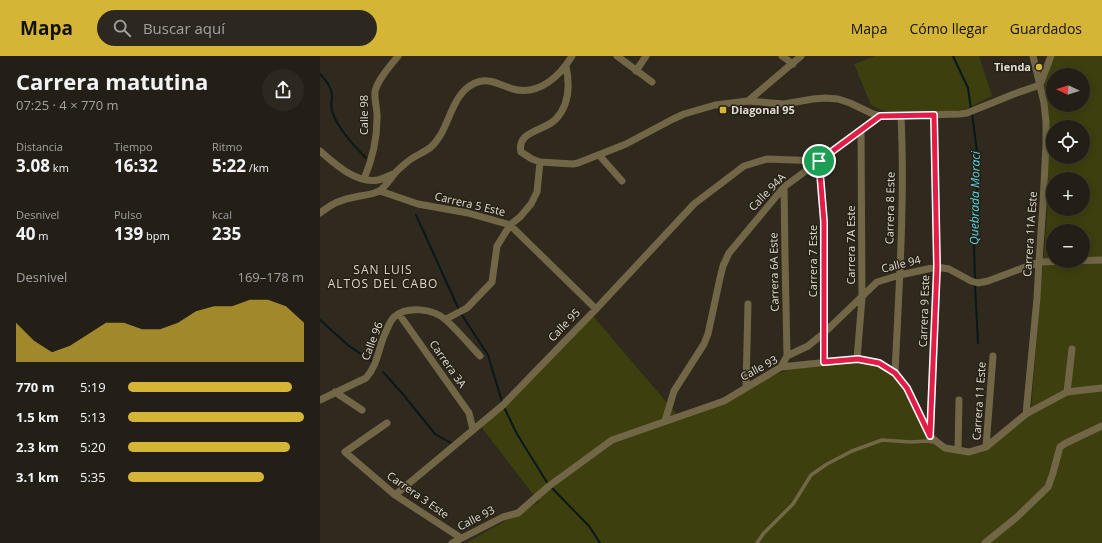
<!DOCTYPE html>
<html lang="es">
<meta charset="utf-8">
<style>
:root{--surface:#241f16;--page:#2c271f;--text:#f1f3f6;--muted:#a3a2a1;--line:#413d35;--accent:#d5b535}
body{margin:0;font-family:"Open Sans",sans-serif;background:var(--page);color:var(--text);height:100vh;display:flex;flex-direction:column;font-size:15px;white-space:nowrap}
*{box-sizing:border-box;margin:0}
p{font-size:13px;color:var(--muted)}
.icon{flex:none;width:22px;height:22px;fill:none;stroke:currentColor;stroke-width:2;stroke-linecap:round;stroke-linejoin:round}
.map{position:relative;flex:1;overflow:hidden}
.sheet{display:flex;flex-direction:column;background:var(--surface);width:320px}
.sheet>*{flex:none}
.needle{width:26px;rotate:274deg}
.fabs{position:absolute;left:726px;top:12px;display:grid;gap:8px}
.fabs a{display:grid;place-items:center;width:44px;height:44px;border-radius:50%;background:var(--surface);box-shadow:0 2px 10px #0003,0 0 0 1px var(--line);font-size:20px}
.pin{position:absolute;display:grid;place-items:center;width:34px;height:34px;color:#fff;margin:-17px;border:2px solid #fff;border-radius:50%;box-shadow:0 1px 4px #0007}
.round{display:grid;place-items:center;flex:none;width:42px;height:42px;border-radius:21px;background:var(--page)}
.summary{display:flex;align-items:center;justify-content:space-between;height:68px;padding:0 16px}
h1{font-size:22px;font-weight:700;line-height:30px}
.stats{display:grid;grid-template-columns:repeat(3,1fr);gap:6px;height:68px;padding:4px 16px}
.stats div{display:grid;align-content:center}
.stats b{font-size:17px;font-weight:700}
.stats small{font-size:11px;font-weight:400}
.stats p{font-size:11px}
.chart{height:112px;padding:8px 16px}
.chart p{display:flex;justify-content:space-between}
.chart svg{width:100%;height:72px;margin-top:4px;fill:var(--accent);opacity:.7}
ul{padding:0 16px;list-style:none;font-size:13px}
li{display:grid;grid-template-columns:64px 48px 1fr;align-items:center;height:30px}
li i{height:10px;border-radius:5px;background:var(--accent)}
header{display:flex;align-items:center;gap:24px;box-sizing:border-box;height:56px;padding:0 20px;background:var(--accent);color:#111}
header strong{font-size:19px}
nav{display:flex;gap:22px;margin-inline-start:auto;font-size:14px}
.search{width:280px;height:36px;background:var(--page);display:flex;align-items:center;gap:10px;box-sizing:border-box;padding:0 14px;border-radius:22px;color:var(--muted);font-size:15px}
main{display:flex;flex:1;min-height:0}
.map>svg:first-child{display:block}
.green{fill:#3e3f0f;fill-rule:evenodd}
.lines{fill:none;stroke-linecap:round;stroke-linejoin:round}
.stream{stroke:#08181b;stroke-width:2}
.service{stroke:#716746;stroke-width:3.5}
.minor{stroke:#716746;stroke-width:7}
.route-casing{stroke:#fff;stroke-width:8}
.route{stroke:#e11d48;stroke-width:5}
.poi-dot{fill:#d5b535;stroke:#262015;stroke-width:1.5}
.labels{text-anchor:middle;stroke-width:3;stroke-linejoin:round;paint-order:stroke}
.poi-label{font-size:11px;font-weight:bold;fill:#e1ddd6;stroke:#262015;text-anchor:end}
.street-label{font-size:11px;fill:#e1ddd6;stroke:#262015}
.water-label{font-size:12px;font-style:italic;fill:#56d6e7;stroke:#262015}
.neighbourhood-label{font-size:12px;letter-spacing:1px;fill:#ded6c8;stroke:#262015}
</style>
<header>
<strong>Mapa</strong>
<div class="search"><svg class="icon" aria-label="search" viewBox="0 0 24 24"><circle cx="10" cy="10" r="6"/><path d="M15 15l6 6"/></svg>Buscar aquí</div>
<nav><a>Mapa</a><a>Cómo llegar</a><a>Guardados</a></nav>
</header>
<main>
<section class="sheet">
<div class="summary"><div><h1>Carrera matutina</h1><p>07:25 · 4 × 770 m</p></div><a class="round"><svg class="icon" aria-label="share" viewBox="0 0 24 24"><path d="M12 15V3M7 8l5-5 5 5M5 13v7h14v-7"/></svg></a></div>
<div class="stats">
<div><p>Distancia</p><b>3.08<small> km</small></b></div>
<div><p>Tiempo</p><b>16:32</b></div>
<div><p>Ritmo</p><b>5:22<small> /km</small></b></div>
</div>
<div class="stats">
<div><p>Desnivel</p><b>40<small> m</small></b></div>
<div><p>Pulso</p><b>139<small> bpm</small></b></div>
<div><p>kcal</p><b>235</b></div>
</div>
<div class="chart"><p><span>Desnivel</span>169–178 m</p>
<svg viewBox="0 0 160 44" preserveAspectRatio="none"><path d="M0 44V20L10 31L20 38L30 34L40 27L50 20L60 20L70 24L80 24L90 20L100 13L110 10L120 10L130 6L140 6L150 10L160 20V44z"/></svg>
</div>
<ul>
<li><b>770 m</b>5:19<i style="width:93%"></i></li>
<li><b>1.5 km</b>5:13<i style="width:100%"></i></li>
<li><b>2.3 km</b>5:20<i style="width:92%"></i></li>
<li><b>3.1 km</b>5:35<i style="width:77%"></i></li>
</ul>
</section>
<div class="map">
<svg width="782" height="487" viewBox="0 0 782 487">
<rect width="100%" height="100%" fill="#30291e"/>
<!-- green -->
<path class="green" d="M555,0H659L672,40L646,53L633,55L571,56L561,54L551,49L534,8Z
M735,0H782V487H146L219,446L159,368L273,260L360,362L471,312L513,303L544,300L574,311L595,339L605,365L622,389L647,397L674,389L711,353L727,160L729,61L723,26ZM733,19H763V49H733ZM733,71H763V101H733ZM733,123H763V153H733ZM733,175H763V205H733Z"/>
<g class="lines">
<!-- stream -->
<path class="stream" d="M633,0L648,32L651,53
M0,18C6,24 11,30 12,39C12,45 10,51 13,58C19,73 34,90 46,102
M652,57L657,96V129L654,186L655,224
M96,159L140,256L168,299L183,349L197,378L228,428
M655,229L658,287
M0,264L29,290L53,306
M63,316L82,337L115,378L133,388
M231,431L269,470L280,487"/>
<!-- service -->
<path class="service" d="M437,487L443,478L473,448L491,419L507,408L532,395L562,384L591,386L606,385L614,386"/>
<!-- minor -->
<path class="minor" d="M297,0L332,26
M462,0L473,8
M246,10C250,29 250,48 236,63C225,75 196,75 201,96L212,103L220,106L253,108L258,107L306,88L353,63L364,58L395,49L428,45L464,48L493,43L505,42L518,43L530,47L551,57L560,60L640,58L647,57L694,38L720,29
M316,15L326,0
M720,29L731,0
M428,45L481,0
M0,95C15,108 36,128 58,124C63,123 68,120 73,118
M279,99L302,125
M44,123C52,104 57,84 57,63C58,54 54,45 55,36C57,24 71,9 78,0
M464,131L465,200L467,300
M60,135L98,148L148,157L190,169L276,253
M0,157C11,148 21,143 35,141C43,139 52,139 59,135C64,133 71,122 75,117C78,114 82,110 86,107C93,100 104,97 111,91C131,73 129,39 155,27C169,21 180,29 193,33C219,40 240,20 252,0
M79,258L149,357L153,374
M126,263L147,252L172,226L177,190L190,169L200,161L211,148L217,136L220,106
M537,303L542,242L541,74
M461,311L467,300L488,290L504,277L557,226L580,219L617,211L629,213L651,225L658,227L668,225L719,206L782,204
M575,317C579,231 585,145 581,60
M426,331L428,248
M15,336L42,354
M747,336L752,293
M0,344L46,322C57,310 58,295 64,280C67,274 69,266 74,261C87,249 114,253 126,264C138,275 149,288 160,300
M706,358L717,242L719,206L723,148L726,88V66L724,47L713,0
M345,365L354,335L384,288L388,278L400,222L403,210L409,197L464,131L560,60
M67,367L25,396L75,439L141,482
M610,377L617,211L614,59
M666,391L673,300
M638,394L639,344
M75,439L183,349L276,253L374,148L424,110L447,103L499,105L504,166V306
M132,487L183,461L198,457L229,430L292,384L404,345L461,311L537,303L559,307L575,317L587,332L610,380L617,386L625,392L649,396L666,391L706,358L747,336L782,332
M665,487L697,461L728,431L733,417L740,391L746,387L782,370"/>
</g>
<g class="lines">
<!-- route casing -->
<g class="route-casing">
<path id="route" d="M614,59L617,211L610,380L587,332L575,317L559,307L538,303L504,306V166L499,105L560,60Z"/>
</g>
<!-- route -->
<use href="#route" class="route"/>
</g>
<!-- markers -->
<g class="poi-dot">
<circle cx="719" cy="11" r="4"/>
<rect x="399" y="50" width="8" height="8" rx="2"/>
</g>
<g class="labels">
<!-- poi labels -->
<g class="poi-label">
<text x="711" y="15">Tienda</text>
<text x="411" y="58" text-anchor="start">Diagonal 95</text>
</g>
<!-- street labels -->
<g class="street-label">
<text transform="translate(44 59) rotate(-90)" y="4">Calle 98</text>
<text transform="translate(447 136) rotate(-46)" y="4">Calle 94A</text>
<text transform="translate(150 148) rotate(13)" y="4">Carrera 5 Este</text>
<text transform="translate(570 152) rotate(-89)" y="4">Carrera 8 Este</text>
<text transform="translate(710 178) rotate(-86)" y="4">Carrera 11A Este</text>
<text transform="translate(531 189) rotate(-90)" y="4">Carrera 7A Este</text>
<text transform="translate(493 205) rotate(-90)" y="4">Carrera 7 Este</text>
<text transform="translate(581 208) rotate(-14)" y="4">Calle 94</text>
<text transform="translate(454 216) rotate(-91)" y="4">Carrera 6A Este</text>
<text transform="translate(604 255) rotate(-88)" y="4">Carrera 9 Este</text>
<text transform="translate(244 269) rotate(-46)" y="4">Calle 95</text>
<text transform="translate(52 285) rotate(-69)" y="4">Calle 96</text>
<text transform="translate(128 308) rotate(55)" y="4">Carrera 3A</text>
<text transform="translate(439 312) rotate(-28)" y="4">Calle 93</text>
<text transform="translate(659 345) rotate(-86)" y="4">Carrera 11 Este</text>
<text transform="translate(98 439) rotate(35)" y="4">Carrera 3 Este</text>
<text transform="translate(156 462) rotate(-27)" y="4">Calle 93</text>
</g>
<!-- water labels -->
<g class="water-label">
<text transform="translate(655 142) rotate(-89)" y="4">Quebrada Moraci</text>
</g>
<!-- neighbourhood labels -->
<g class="neighbourhood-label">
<text x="63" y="218">SAN LUIS<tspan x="63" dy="14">ALTOS DEL CABO</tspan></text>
</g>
</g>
</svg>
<div class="fabs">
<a><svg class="needle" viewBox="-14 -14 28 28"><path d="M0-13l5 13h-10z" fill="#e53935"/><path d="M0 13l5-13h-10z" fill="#a3a2a1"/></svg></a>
<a><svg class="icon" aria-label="locate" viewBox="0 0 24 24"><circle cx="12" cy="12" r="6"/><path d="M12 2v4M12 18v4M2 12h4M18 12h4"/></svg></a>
<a>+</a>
<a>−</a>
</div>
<div class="pin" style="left:499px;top:105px;background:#1e9e55"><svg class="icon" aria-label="arrive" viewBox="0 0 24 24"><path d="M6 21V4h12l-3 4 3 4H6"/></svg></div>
</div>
</main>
